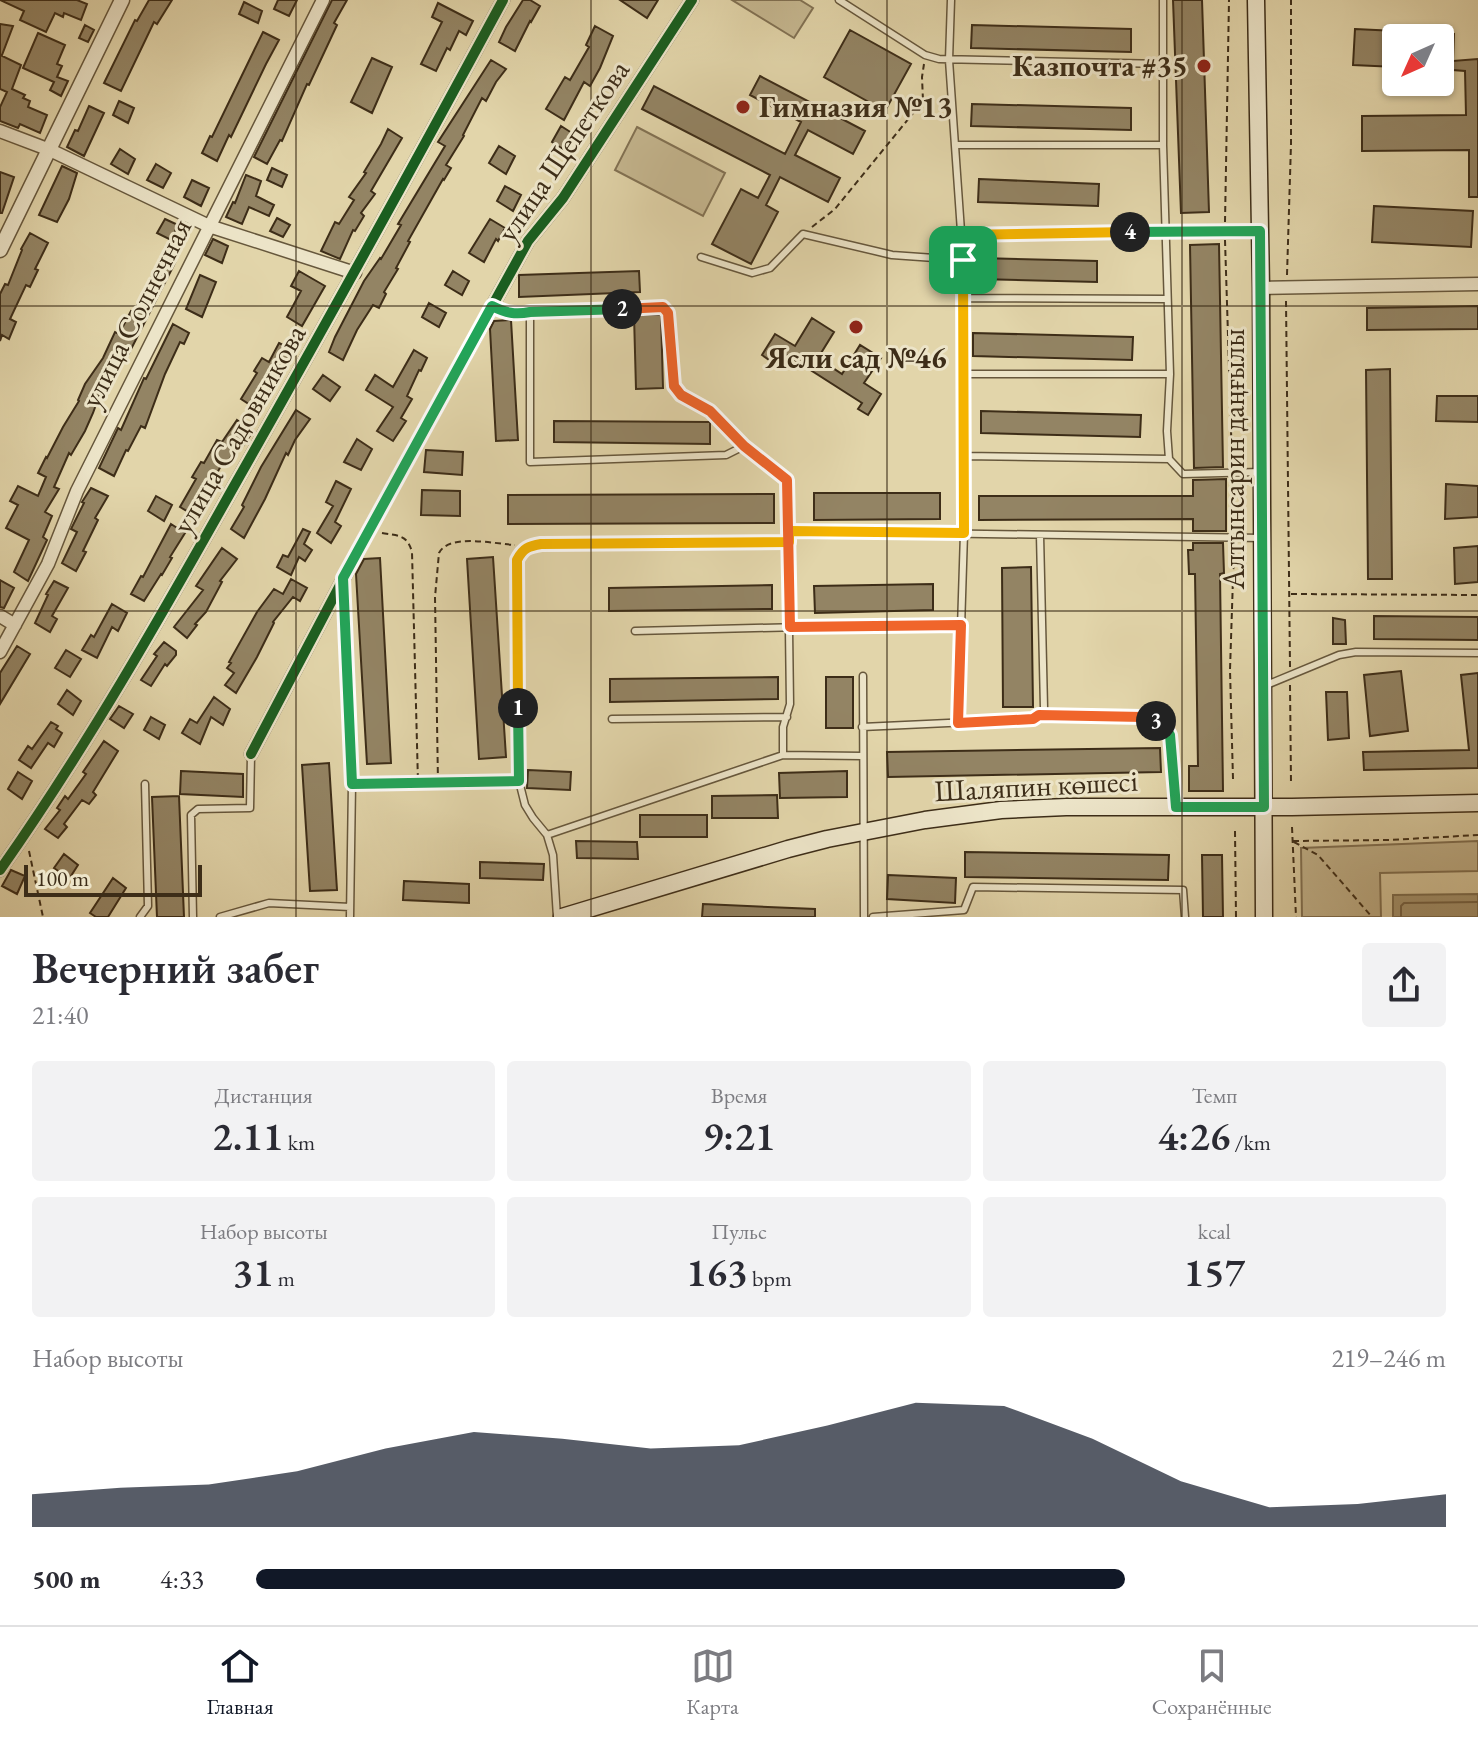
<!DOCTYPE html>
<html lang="ru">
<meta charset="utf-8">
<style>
:root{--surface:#fff;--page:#f2f2f3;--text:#2b2b33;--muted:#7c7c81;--line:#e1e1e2;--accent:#111827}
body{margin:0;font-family:"EB Garamond",serif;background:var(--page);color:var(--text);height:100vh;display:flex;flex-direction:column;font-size:30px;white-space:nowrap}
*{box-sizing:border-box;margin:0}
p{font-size:26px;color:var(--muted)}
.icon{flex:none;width:44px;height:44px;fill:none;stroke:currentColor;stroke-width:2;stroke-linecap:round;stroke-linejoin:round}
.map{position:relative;height:917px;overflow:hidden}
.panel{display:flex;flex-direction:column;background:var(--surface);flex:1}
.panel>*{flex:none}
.needle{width:52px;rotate:225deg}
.buttons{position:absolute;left:1382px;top:24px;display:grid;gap:16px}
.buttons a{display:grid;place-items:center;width:72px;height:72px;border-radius:8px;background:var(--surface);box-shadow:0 2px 6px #0004;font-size:40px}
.scale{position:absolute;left:24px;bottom:20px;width:178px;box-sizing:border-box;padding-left:8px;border:4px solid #3d2d18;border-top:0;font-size:22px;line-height:28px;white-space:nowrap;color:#3d2d18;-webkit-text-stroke:6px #ece4c8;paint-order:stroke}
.pin{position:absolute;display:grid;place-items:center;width:68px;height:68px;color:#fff;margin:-34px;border-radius:16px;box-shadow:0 4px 12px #0006}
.km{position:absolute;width:40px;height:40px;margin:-20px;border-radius:50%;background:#222;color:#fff;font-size:22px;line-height:40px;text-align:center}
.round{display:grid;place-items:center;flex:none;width:84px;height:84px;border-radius:8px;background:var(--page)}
.head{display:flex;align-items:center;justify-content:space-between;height:136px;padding:0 32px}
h1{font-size:44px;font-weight:600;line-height:60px}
.metrics{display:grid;grid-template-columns:repeat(3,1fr);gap:12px;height:136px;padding:8px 32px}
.metrics div{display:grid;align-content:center;border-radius:8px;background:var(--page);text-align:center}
.metrics b{font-size:40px;font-weight:600}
.metrics small{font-size:22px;font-weight:400}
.metrics p{font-size:22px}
.chart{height:224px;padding:16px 32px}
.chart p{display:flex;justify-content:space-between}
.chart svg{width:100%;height:144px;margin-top:8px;fill:var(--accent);opacity:.7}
ul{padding:0 32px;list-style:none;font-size:26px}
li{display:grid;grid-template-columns:128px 96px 1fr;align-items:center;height:60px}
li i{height:20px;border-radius:10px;background:var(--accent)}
.menu{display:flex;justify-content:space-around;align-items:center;height:112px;border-top:2px solid var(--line);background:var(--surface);font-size:22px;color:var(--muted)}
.menu a{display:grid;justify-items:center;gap:4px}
.menu .current{color:var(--accent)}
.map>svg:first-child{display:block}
.green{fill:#c6b891;stroke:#827254;stroke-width:2}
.water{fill:#aa9c78;stroke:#7e7052;stroke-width:2}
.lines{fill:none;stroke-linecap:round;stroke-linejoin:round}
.shore{stroke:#746448;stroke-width:2}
.building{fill:#938464;stroke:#3d2d18;stroke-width:2}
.service-casing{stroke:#66573c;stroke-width:9}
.minor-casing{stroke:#66573c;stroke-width:15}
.tertiary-casing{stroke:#66573c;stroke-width:17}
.secondary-casing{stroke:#3d2d18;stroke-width:19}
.path{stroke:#3d2d18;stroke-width:2;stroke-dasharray:6 4;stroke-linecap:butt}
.service{stroke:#ece4c8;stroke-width:6}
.minor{stroke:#ece4c8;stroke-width:12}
.tertiary{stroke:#ece4c8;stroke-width:14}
.secondary{stroke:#ece4c8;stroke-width:16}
.cycleway-casing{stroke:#ece4c8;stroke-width:15}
.cycleway{stroke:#1b5e20;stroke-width:10}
.split-1-casing{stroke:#fff;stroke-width:16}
.split-2-casing{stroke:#fff;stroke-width:16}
.split-3-casing{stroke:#fff;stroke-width:16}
.split-4-casing{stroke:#fff;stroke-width:16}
.split-5-casing{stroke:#fff;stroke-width:16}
.split-1{stroke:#f5b400;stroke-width:10}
.split-2{stroke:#22a559;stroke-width:10}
.split-3{stroke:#f0652b;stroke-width:10}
.split-4{stroke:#22a559;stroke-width:10}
.split-5{stroke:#f5b400;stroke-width:10}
.grid{fill:none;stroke:#3d2d18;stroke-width:2;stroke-opacity:0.55}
.poi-dot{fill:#8f2418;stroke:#ece4c8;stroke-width:3}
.labels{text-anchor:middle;stroke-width:6;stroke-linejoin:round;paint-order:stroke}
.poi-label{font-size:30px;font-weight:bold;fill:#3d2d18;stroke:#ece4c8;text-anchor:end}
.street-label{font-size:30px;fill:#3d2d18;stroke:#ece4c8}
</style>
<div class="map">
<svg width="1478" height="917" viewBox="0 0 1478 917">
<rect width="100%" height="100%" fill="#e2d5aa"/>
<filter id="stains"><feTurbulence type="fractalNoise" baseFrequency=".0025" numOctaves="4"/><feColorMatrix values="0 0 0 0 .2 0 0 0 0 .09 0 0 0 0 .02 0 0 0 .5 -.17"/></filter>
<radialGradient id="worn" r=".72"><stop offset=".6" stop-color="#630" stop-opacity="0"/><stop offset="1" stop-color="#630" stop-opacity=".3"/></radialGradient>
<!-- green -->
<path class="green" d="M732,0H800L813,8L794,38Z
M637,127L725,173L703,216L615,170Z
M1478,841V871L1380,873L1381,917H1302L1301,848Z"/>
<!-- water -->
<path class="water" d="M1478,894V917H1393V895Z"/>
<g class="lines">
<!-- shore -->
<path class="shore" d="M1401,917V906L1404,903L1478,902"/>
</g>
<!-- building -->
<path class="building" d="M0,0H77L87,4L81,20L64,13L63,17L55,13L46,32L20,20L24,11Z
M149,0H172L157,24L154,22L121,91L104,83L135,20L137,21Z
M278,0H297L289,16L274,9Z
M332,0H347L334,23L337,25L309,85L307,84L282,141L280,140L267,164L254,157Z
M523,0H530L540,6L531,22L530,21L515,51L499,42L506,27Z
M620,0H658L647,18Z
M1173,0H1202L1209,212L1181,213Z
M244,2L262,11L258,23L239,14Z
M438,3L473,21L466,35L459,31L450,50L447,48L436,71L421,64L442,22L432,17Z
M0,24L13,26L2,55H0Z
M85,25L94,30L88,42L79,38Z
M972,25L1131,29V52L971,48Z
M595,26L613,36L600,68L590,86L584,82L564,120L546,109L565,77L570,80L589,47L586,45Z
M1355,29L1396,31V67L1353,65Z
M850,30L911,64L885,111L824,77Z
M263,32L279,40L266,64L231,137L229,135L217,161L202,153L210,136L212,137Z
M38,33L65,45L57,64L62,66L57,77L68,81L61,96L50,90L54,82L23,68Z
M1440,33L1454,34L1453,61L1478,59V197H1469V150L1362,151V116L1466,115L1465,71L1440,69Z
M0,55L21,65L12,89L25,95L23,98L30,101L28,107L47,115L40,133L20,124L18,128L0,121V107L7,92L0,89Z
M372,58L392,67L372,113L351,102Z
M491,60L506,69L496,82L486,101L482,98L463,135L464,136L446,165L451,168L444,180L443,179L408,241L410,242L396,268L398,269L384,292L386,294L379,308L373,305L357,330L343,360L329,352L335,337L364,281L380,258L381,259L401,225L398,224L445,146L438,142Z
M760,76L865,131L853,154L808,130L795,155L840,178L828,202L780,177L766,205L778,212L751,264L712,244L741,189L758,198L770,175L642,109L654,86L785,154L801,122L750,95Z
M119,101L134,108L128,123L113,115Z
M972,104L1131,108V130L971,126Z
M89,106L104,113L84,156L67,147L75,130L78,131Z
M561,126L575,135L566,151L552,142Z
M388,129L402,138L371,191L375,194L361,213L364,216L355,231L353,230L340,259L321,251L335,222L339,224L354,200L349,197L366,173L364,172L381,144Z
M499,146L515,156L506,174L489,163Z
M120,149L135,159L128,174L111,164Z
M156,164L171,173L163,188L147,180Z
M62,166L77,173L69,199L57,222L39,215Z
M272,168L287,175L282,187L267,180Z
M0,172L14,177L2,213H0Z
M246,175L261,181L256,196L274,205L269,216L249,207L242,224L226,217L233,202L235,203Z
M979,179L1099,184L1098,206L978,202Z
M192,180L209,188L201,206L184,197Z
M505,186L521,195L513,211L497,201Z
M1374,206L1473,211L1471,247L1372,242Z
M277,218L290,225L283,237L270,231Z
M165,219L178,225L171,240L157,233Z
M490,219L505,228L498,241L496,239L484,262L469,253Z
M30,233L48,243L35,269L38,270L30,287L26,285L10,319L16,322L9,339L2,335L0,341V294L5,284L8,285L22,250L21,249Z
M213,239L228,246L222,263L205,255Z
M1219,244L1223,467L1194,468L1190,245Z
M162,256L175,263L126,359L123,358L110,383L105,380L93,413L85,431L71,455L69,453L54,487L59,489L45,512L52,516L43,537L47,540L28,581L14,572L29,540L6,528L18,505L10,501L18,486L38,496L46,477L38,473L46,457L47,458L63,427L79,401L78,400L85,384L103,358L115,332L119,334L131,311L134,312Z
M979,258L1097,261V282L978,279Z
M299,271L325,286L302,326L287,317L301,291L291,286Z
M453,271L469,281L462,295L445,285Z
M639,271L640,292L519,297V275Z
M200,275L216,282L202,317L186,309Z
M429,303L446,313L439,327L422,317Z
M1478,306V329L1367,330V308Z
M634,315H661L663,388L636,389Z
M812,318L834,332L818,358L842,374L860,345L881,358L864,383L881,394L868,415L858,409L862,403L779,350L772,362L762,355L775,334L795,346Z
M511,320L518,440L496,441L490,329L494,321Z
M173,324L189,333L184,344L180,342L165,374L145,428L141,426L128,451L126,450L114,476L99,468L118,428L121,430L144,378L146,379Z
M973,333L1133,337L1132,360L973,356Z
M279,343L293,350L286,365L282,363L258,410L241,399L257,373L254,371L262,358L269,362Z
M414,350L427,358L421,371L419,370L407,396L412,399L401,418L406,421L393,441L377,431L393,407L366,390L375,375L393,387Z
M1390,369L1392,579H1368L1366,370Z
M323,375L340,387L330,401L313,389Z
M1437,396H1478V422L1436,421Z
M296,410L310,419L295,440L288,455L286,453L265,499L244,538L231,529L244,507L242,505L261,467Z
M981,411L1141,415L1140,437L981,433Z
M237,420L253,431L244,445L239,442L227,464L223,462L202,501L204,503L197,517L180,507L196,479L192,477L201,462L204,463L217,440L222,442Z
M554,421L710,422V444L554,442Z
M357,439L372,449L361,470L344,462Z
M426,450L463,452L462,475L424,472Z
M1226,479V531H1193V519L979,520V496H1193V480Z
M336,481L351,489L335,522L341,526L331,543L317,533L333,506L326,502Z
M1446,484L1478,486V517L1445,519Z
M91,488L108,496L95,518L98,520L83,551L86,552L76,571L62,563L77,532L71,529L84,503L82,502Z
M422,490L460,491V516L421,515Z
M814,493H940V519L814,520Z
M774,494V523L508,524V495Z
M156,496L172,505L164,521L148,511Z
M171,524L185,533L170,557L172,558L162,575L161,574L144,601L131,594L141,576L143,577Z
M303,529L310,532L304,544L312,550L305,561L299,557L291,575L277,567L283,555L288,557Z
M1193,543H1223L1224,573L1220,574L1223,791H1189V766H1198L1195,574H1189L1188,550H1193Z
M1478,546V582L1455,584L1454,548Z
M222,548L237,559L220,581L222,582L206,612L195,624L197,625L187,638L174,627L203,590L196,586Z
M493,557L506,757L479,759L467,559Z
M380,558L391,763L367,764L356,574L364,559Z
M1031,567L1033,707H1003L1002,568Z
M291,579L307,588L300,601L293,597L273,622L274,623L257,657L236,693L225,685L234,673L227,668L231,663L229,662L257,612L274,589L283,594Z
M0,580L14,588L4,608L0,607Z
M54,581L68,588L52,616L57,619L50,632L35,623L48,595L46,594Z
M933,584V610L815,613L814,586Z
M772,585V609L609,611V588Z
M112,604L127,613L118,631L112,627L97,658L82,650L91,635L94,637Z
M1374,616L1478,617V640L1374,639Z
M1333,618L1345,620L1346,644H1333Z
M164,642L176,651V655L167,666L165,664L151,686L141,680L157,656L154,654Z
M17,646L30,654L0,704V673Z
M66,650L81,659L70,677L55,668Z
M1401,671L1408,731L1370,736L1364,675Z
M1478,673V768L1364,770L1363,752L1469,750L1461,675Z
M778,677V699L610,702V679Z
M826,677H853V728H826Z
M67,690L81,701L73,715L58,704Z
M1326,692H1347L1349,738L1328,740Z
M214,697L230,709L223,725L211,717L200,744L182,733L190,719L197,723Z
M119,706L133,714L124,728L110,719Z
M151,717L165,725L159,739L144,730Z
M51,722L58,726L56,729L62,733L54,747L48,743L31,768L19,760L28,746L32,749Z
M104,741L118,751L93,792L96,795L89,804L82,800L64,824L67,827L58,838L45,829L60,810L57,808L65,796L68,799L86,774L83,772Z
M1160,748L1161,772L888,777L887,752Z
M329,763L337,890L310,891L302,765Z
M528,770L571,772L570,790L527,788Z
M181,771L243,774V797L180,794Z
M847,771V797L780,798L779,773Z
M18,772L32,781L22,799L8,789Z
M777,795L778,818H712V796Z
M179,796L184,917H157L152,797Z
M640,815H707V837H640Z
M576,841L637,842L638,859L577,858Z
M965,852L1169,855L1168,880L965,877Z
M64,854L78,865L69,879L54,868Z
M1202,855H1222L1223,917H1203Z
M480,862L544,864L543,880L480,878Z
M11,870L25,876L17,894L2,886Z
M888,875L956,878L955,903L887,899Z
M113,878L126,888L108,917H96L90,913Z
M404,881L469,884V903L403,900Z
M703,904L815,909V917H702Z"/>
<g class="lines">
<!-- service casing -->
<g class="service-casing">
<path id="service" d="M839,0L925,55L939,59L1164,64
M951,0L949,60L963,260L964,533L958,723
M1163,0V145L1170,374L1167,431L1169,459L1183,474L1261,472
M955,145H1163
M961,235L1257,231
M701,257L752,273L770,268L803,234L892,255L963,260
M963,298L1167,299
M492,306L513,314L530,312
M963,374H1170
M744,446L726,455L530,462V312L663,307L668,313L674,386L681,395L710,411L744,446L787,480L790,704L783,727V755
M963,456L1169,459
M789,531L1262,538
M343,585L352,784L350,917
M635,631L923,624L961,625
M863,676L864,917
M1264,686L1339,655L1356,652L1478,653
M612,719L787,717
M862,727L1033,719L1039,715L1044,708L1040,535
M547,835L783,755L862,756
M140,917L148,906L145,784
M193,917L191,815L198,809L250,808L251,755
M220,917L269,903L350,907
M557,917L553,855L547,835L533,818L525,805L519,781L517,560C523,548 528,546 541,544L789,542
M873,917L964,910L973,887L1183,890L1185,917"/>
</g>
<!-- minor casing -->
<g class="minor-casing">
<path id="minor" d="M0,131L50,150L209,226L355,273
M1261,288L1478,284
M0,616L15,625
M0,652L48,564L77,491L323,0
M251,754L368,532L528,241L563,198L692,0
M0,870C86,748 160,618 233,488C325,326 415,163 503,0"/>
</g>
<!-- tertiary casing -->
<g class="tertiary-casing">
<path id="tertiary" d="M0,250L122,0"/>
</g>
<!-- secondary casing -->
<g class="secondary-casing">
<path id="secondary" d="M1256,0L1261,288L1264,917
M562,917L788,849L827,839L925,820L1001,810L1066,807H1292L1478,803"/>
</g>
<!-- path -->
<path class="path" d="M1225,222L1229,0
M812,227L835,209L923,101L922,77L924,64
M1225,240L1232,462
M1287,275L1291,144V0
M1286,301L1290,667
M1233,484L1234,530
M382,533C398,536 407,534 412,552L418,783
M1291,594L1478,595
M1290,685L1291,783
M1051,715L1143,717C1153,719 1166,723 1170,734C1174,744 1174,781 1175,794
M1233,779L1230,670L1234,548
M438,783L435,597L439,553C449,533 495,544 515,545
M360,784L510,781
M1292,827L1296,917
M1235,831L1236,917
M1293,841L1389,840L1478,835
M1294,842L1318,855L1372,917
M29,851L43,917"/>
<!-- service -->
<use href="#service" class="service"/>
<!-- minor -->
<use href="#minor" class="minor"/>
<!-- tertiary -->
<use href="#tertiary" class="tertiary"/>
<!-- secondary -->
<use href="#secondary" class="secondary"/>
<!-- cycleway casing -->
<g class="cycleway-casing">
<path id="cycleway" d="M251,754L368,532L528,241L563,198L692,0
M0,870C86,748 160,618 233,488C325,326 415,163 503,0"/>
</g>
<!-- cycleway -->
<use href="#cycleway" class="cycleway"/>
</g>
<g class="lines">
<!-- split-1 casing -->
<g class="split-1-casing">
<path id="split-1" d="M518,708L517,560C523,548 529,546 541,544L789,542V531L964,533L963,260"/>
</g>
<!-- split-2 casing -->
<g class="split-2-casing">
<path id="split-2" d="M518,708L519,781L352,784L343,578L492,306C506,313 515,315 530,312L622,309"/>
</g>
<!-- split-3 casing -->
<g class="split-3-casing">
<path id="split-3" d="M622,309L663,307L668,313L674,386L681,395L710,411L744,446L787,480L790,627L961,625L958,723L1033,719L1039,715L1143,717L1156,721"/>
</g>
<!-- split-4 casing -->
<g class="split-4-casing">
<path id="split-4" d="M1130,232L1260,231L1264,807H1176L1170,735L1164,725L1156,721"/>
</g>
<!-- split-5 casing -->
<g class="split-5-casing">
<path id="split-5" d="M963,260L961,235L1130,232"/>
</g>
<!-- split-1 -->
<use href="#split-1" class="split-1"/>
<!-- split-2 -->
<use href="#split-2" class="split-2"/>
<!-- split-3 -->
<use href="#split-3" class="split-3"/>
<!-- split-4 -->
<use href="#split-4" class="split-4"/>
<!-- split-5 -->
<use href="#split-5" class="split-5"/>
</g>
<!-- grid -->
<path class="grid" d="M296,0V917M591,0V917M887,0V917M1182,0V917M0,306H1478M0,611H1478"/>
<!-- markers -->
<g class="poi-dot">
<circle cx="1204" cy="66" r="8"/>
<circle cx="743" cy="107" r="8"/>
<circle cx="856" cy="327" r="8"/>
</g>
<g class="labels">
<!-- poi labels -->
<g class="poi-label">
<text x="1188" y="76">Казпочта #35</text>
<text x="759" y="117" text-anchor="start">Гимназия №13</text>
<text x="856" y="368" text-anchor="middle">Ясли сад №46</text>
</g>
<!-- street labels -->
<g class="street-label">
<text transform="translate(563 151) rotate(-56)" y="10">улица Щепеткова</text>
<text transform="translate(136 313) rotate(-63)" y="10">улица Солнечная</text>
<text transform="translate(239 429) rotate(-60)" y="10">улица Садовникова</text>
<text transform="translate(1234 459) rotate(-90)" y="10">Алтынсарин даңғылы</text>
<text transform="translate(1036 786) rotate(-3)" y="10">Шаляпин көшесі</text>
</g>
</g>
<rect width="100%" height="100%" filter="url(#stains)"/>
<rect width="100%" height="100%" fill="url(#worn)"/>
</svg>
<div class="buttons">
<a><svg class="needle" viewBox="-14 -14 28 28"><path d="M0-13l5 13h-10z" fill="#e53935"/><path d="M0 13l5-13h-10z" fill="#7c7c81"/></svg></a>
</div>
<div class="scale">100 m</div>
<div class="pin" style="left:963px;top:260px;background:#1e9e55"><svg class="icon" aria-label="arrive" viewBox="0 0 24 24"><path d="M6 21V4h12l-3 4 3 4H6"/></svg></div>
<b class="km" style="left:518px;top:708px">1</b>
<b class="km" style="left:622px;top:309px">2</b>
<b class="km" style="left:1156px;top:721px">3</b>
<b class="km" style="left:1130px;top:232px">4</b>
</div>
<section class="panel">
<div class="head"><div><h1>Вечерний забег</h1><p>21:40</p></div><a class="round"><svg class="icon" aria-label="share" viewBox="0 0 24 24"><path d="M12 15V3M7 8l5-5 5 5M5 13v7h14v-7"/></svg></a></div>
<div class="metrics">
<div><p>Дистанция</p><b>2.11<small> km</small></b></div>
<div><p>Время</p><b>9:21</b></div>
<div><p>Темп</p><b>4:26<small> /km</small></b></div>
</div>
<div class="metrics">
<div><p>Набор высоты</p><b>31<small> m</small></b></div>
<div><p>Пульс</p><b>163<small> bpm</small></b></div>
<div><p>kcal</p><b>157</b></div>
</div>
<div class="chart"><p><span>Набор высоты</span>219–246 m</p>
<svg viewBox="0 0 160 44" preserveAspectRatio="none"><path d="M0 44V34L10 32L20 31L30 27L40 20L50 15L60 17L70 20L80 19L90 13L100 6L110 7L120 17L130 30L140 38L150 37L160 34V44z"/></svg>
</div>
<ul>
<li><b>500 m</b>4:33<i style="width:73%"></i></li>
</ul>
</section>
<nav class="menu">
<a class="current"><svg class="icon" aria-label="home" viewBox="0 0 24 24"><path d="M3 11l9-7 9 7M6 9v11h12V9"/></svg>Главная</a>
<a><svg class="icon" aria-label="map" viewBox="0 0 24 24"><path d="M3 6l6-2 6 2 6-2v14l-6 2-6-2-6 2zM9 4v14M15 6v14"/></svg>Карта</a>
<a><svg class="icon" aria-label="saved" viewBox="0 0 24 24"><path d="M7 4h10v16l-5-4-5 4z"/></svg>Сохранённые</a>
</nav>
